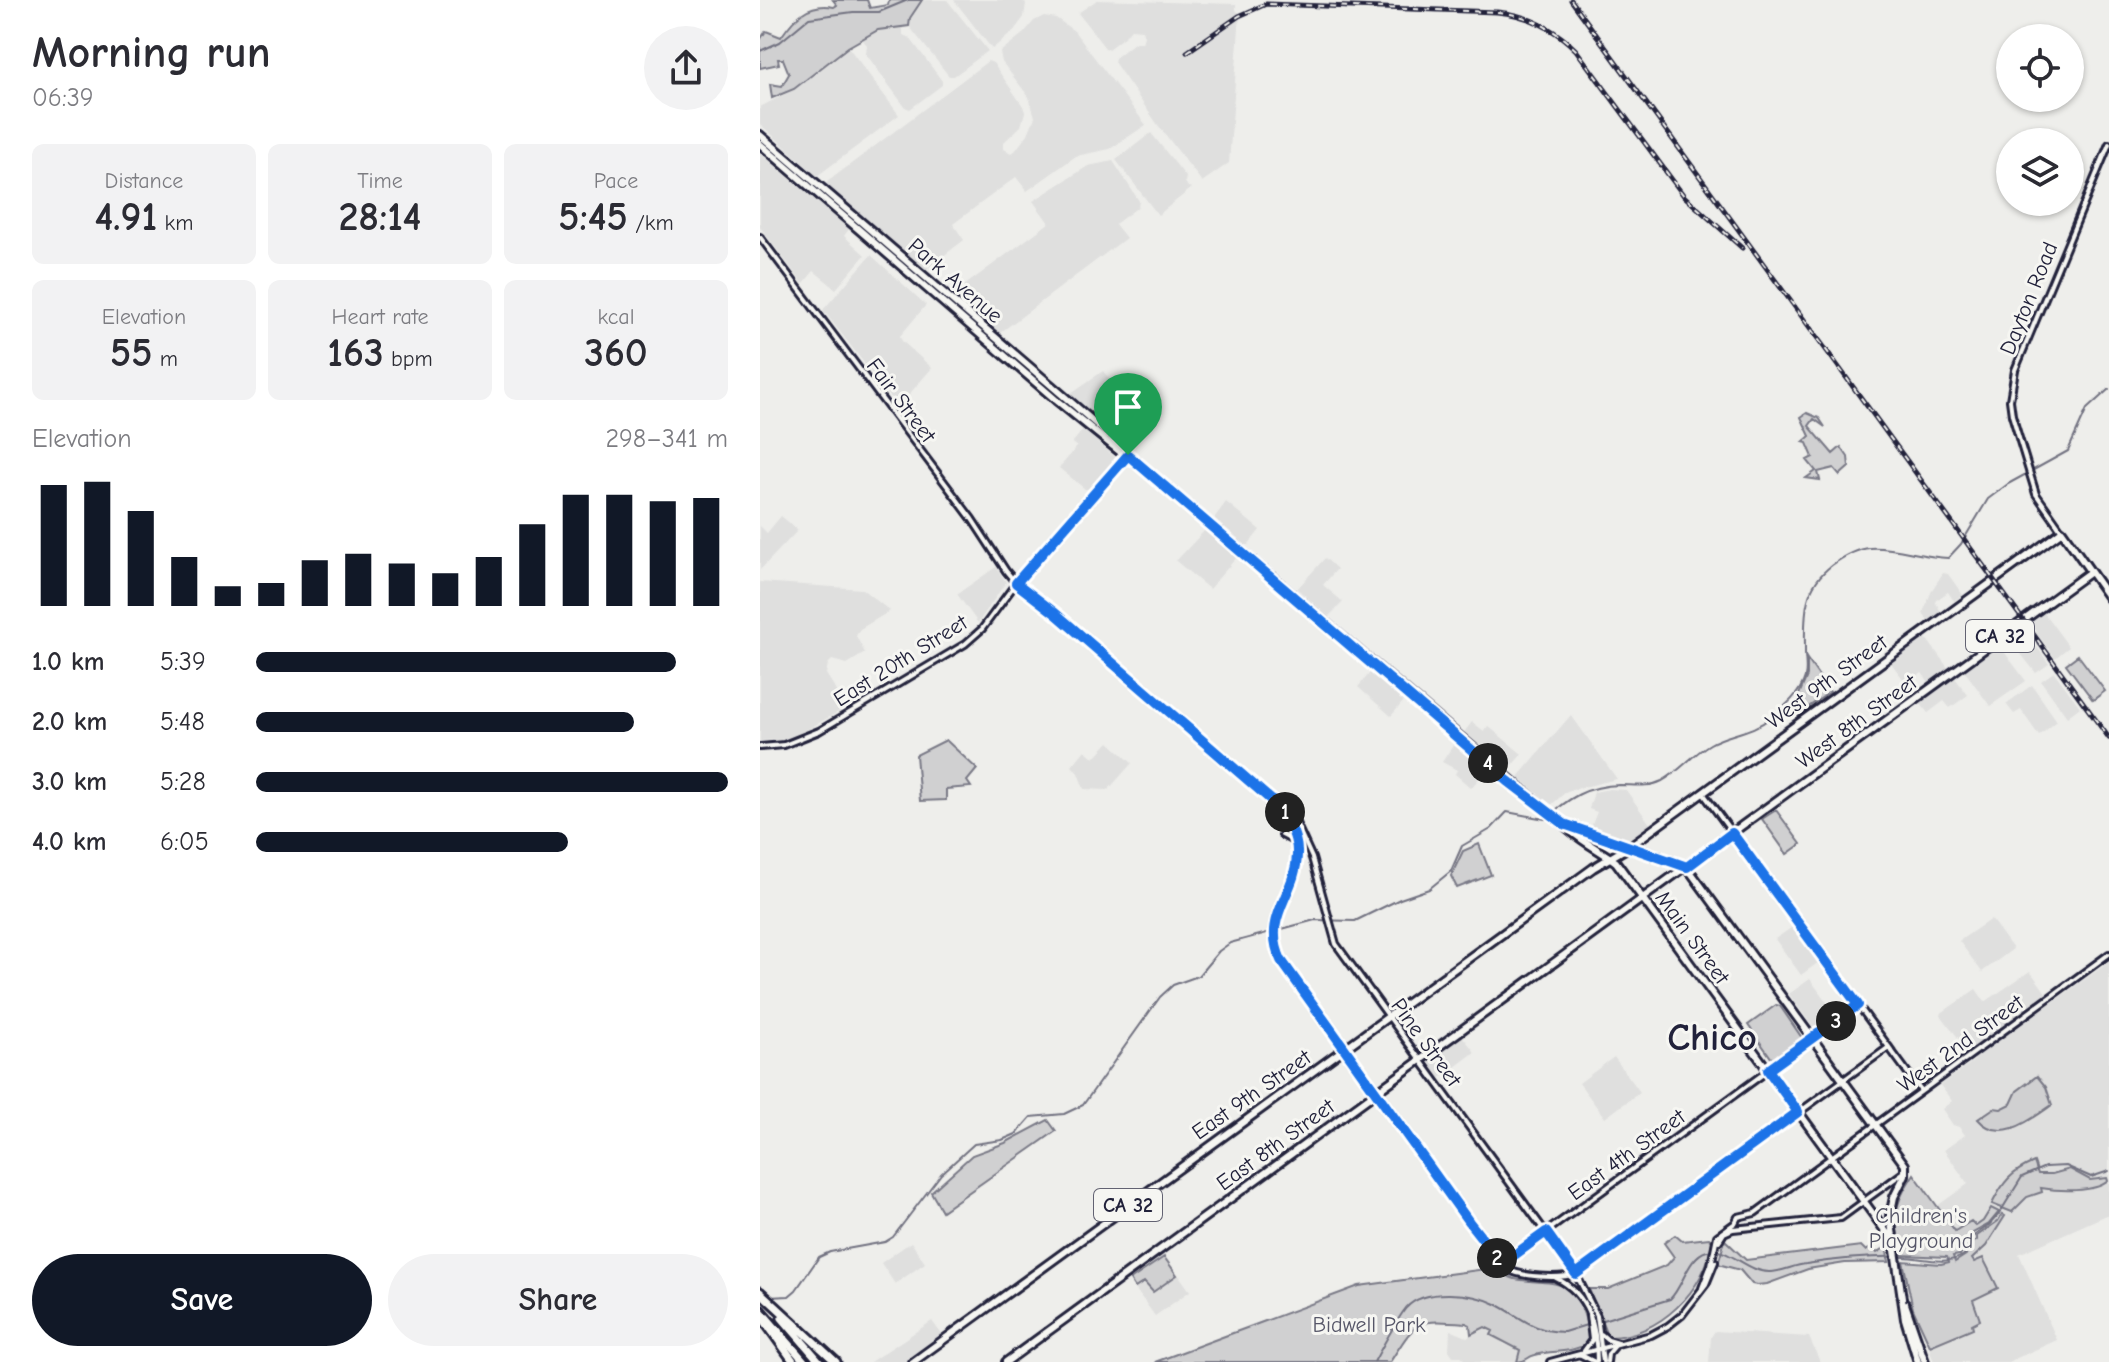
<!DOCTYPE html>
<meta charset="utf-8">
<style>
:root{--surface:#fff;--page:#f2f2f3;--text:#2b2b33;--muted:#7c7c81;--accent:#111827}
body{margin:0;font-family:"Comic Neue",sans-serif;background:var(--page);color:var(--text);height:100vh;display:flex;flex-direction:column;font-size:30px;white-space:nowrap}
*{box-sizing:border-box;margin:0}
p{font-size:26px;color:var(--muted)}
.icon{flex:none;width:44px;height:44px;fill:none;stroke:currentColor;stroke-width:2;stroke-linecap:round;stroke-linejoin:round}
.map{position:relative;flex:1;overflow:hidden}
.panel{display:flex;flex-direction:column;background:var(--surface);width:760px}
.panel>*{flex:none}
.buttons{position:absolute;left:1236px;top:24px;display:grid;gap:16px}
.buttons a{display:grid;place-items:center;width:88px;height:88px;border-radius:50%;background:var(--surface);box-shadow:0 2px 6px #0004;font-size:40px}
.pin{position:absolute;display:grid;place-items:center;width:68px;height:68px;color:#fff;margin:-82px -34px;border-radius:50% 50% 50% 0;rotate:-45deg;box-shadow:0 0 8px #0007}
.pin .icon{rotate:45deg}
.km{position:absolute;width:40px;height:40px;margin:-20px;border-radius:50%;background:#222;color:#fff;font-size:22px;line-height:40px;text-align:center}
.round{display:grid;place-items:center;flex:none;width:84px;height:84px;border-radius:42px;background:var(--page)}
.summary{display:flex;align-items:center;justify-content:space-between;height:136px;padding:0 32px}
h1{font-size:44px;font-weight:700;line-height:60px}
.metrics{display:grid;grid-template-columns:repeat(3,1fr);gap:12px;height:136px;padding:8px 32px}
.metrics div{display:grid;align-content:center;border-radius:12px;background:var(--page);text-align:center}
.metrics b{font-size:40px;font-weight:700}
.metrics small{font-size:22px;font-weight:400}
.metrics p{font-size:22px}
.chart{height:224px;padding:16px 32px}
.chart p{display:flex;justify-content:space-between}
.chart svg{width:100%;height:144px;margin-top:8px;stroke:var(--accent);stroke-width:6}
.action{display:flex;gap:16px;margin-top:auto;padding:16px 32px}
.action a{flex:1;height:92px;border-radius:48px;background:var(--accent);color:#fff;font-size:32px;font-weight:700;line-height:92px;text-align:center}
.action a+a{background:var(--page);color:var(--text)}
ul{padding:0 32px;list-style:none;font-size:26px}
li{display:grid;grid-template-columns:128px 96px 1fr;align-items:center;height:60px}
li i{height:20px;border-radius:10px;background:var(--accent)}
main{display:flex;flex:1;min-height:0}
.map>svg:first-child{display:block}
.built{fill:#dfdfde}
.green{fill:#d0d0d1;stroke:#797986;stroke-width:2}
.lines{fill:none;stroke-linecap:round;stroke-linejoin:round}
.stream{stroke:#727281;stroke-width:2}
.minor-casing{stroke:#22223b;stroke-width:10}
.major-casing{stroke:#22223b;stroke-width:12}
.highway-casing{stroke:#22223b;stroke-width:13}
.minor{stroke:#f6f6f2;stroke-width:4}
.major{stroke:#f6f6f2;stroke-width:6}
.highway{stroke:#f6f6f2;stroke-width:7}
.rail-casing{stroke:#22223b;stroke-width:5}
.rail{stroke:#f6f6f2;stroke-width:2;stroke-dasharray:6;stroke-linecap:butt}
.route-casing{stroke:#fff;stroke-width:16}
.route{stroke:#1a73e8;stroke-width:10}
.labels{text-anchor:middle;stroke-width:6;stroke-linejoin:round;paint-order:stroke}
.shield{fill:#f6f6f2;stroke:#626272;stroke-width:2}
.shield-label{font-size:20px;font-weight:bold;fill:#22223b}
.street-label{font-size:22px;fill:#22223b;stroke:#f6f6f2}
.park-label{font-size:22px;fill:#565668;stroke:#f6f6f2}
.town-label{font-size:38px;font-weight:bold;fill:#22223b;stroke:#f6f6f2}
</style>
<main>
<section class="panel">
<div class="summary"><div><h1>Morning run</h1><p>06:39</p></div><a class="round"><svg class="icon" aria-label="share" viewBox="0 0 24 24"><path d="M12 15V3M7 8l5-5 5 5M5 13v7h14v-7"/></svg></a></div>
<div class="metrics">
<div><p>Distance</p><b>4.91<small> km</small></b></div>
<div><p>Time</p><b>28:14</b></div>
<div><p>Pace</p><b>5:45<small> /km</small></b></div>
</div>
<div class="metrics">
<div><p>Elevation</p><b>55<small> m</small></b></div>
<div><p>Heart rate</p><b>163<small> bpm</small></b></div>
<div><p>kcal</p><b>360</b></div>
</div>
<div class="chart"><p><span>Elevation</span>298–341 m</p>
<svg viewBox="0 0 160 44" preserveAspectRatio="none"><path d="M5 44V7M15 44V6M25 44V15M35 44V29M45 44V38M55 44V37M65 44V30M75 44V28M85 44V31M95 44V34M105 44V29M115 44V19M125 44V10M135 44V10M145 44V12M155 44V11"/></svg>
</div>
<ul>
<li><b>1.0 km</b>5:39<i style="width:89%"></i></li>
<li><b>2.0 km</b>5:48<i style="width:80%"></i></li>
<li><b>3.0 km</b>5:28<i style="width:100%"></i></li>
<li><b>4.0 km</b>6:05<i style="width:66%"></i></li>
</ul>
<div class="action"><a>Save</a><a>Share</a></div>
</section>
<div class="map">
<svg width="1349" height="1362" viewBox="0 0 1349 1362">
<rect width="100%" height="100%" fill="#eeeeeb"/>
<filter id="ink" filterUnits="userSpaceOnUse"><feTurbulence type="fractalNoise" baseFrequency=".0125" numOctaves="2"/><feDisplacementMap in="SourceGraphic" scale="16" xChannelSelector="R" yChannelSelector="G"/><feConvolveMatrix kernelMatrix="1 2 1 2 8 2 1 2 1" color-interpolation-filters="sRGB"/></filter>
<g filter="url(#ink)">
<!-- built -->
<path class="built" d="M165,0H187L228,51L194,76H189L149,26L151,18L161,1Z
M194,0H261L266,3L264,17L253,32L232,49Z
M337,0L476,4V10L480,14L469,163L442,182L398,125L354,62L355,58L374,43H382L384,36L382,30L371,29L365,36L348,49L345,48L318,13Z
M284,16L296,18L314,31L386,125L350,149L316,156L267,191L256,177L193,224L204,240L165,270L67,186V182L228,61L233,63L263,106L265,112L261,126L244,142V149L251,153L255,151L268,134L275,117L269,97L242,62L240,52L264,33L274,21Z
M143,27V35L150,38L182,81V85L150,109L145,107L106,54L107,45L102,39L118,30Z
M89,48L139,115L57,176L0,124V107L35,89Z
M391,133L426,177L425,182L428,187L432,188L398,215L356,160Z
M0,153L89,229L84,236L105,255L76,289L54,271L43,284L0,227Z
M353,161L379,201L378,207L355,224L366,238L237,335L193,294L289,223L273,201L328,166Z
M111,255L166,305L140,336L142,341L172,368L138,407L63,310Z
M343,371L358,390L364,386L381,403L352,432L310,396L311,393Z
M323,430L356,458L329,489H325L299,468L317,447L312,443Z
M466,502L500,530L488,545H485L455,520V517Z
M21,516L38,530L0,570V526L7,533Z
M446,529L478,556L449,589L416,561Z
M565,558L577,569L563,585L583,602L568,617L537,589Z
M236,567L246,582L218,623L197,594Z
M1183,573L1188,574L1203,595L1194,601L1188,592L1175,601L1181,612L1168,621L1163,613L1172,590Z
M0,582L102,589L130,611L100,629L96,636L105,653L87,664L72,660L68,664L66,674L87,707L38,735L21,740L0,741Z
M1284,613L1309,647L1295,658L1270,624Z
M1264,628L1289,664L1276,673L1250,640Z
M1166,638L1188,668L1169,682L1162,673L1147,684L1131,663Z
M1239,645L1266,681L1230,706L1204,670Z
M1294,672L1320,707L1307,717L1281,681Z
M610,673H614L643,698V702L631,716L598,687Z
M1195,678L1208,695L1190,708L1184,701L1168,713L1160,703Z
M1272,685L1297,721L1279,736L1261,710L1254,714L1246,704Z
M811,715L857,779L807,791L790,806L757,778Z
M712,722L724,731L728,726L762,754L749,769L745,770L702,735Z
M349,742L372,763L348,790L324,789L318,773L312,766L325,750L334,758Z
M694,744L726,770L711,788L695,774L697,770L682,762Z
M850,789L866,790L890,824L868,841L831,827L837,812L829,809L834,792Z
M1231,919L1253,949L1222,972L1199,941Z
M1034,926L1059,962L1041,975L1015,939Z
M1349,962V1214L1259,1254L1297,1340L1248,1362H1174L1169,1348L1170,1346L1213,1328L1214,1262L1203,1246L1215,1226L1211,1221L1195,1231L1177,1206L1208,1184L1184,1150L1205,1135L1199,1127L1193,1125L1182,1109L1192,1101L1180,1085L1215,1060L1180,1014L1216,989L1225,1002L1270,971L1293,1002Z
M1050,979L1076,1015L1055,1030L1029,994Z
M702,1036L715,1052L679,1079L666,1061Z
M854,1057L880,1092L845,1118L819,1083Z
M151,1242L165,1263L135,1284L121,1263Z
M403,1253L430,1291L395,1316L368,1279Z
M172,1321L182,1335L145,1362H110Z
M725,1326L744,1344L760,1350L757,1362H707L700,1356H693L689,1350L690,1330L707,1337Z
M955,1331L1049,1337L1060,1362H949L951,1337Z"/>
<!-- green -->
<path class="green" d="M73,0H107L110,8L128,5L129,0H162L150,18L149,26L118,30L88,47L34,89L12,98L10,84L22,86L29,74L23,59H18L19,64L0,68V40L6,31L21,37C34,18 48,2 74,7L77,5Z
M1047,413L1059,418L1065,427L1054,419L1049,426L1073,454L1081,447L1088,457L1089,467L1080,475L1074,468L1058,472L1060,480L1046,478L1056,471L1047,460L1053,457L1047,443L1043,442L1050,436L1041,417Z
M1318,655L1345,691L1333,700L1306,664Z
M1047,659L1070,692L1047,708L1038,697L1047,676Z
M186,740L217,769L207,781L211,787L186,789V800L160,801L156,755Z
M1016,810L1041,844L1027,854L1002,819Z
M719,844L731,875L697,888L691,876L703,851Z
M1016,1005L1020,1006L1042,1038L1012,1059L988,1025Z
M1277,1076L1286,1087L1292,1105C1272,1119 1240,1145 1218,1119L1234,1108L1241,1109L1251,1104L1257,1091Z
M288,1120L296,1131L182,1211L171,1192L212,1155L245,1143Z
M1274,1162L1278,1174H1292L1310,1169L1330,1180L1347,1178L1348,1181C1334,1193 1298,1191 1281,1188L1282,1192L1267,1197L1252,1212L1232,1204C1243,1182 1251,1172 1274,1162Z
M1154,1174L1195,1231L1211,1221L1216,1226L1223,1221L1231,1208L1239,1212L1229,1224L1213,1233L1200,1255L1193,1256L1195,1262L1206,1255L1208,1246L1217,1240V1236L1238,1221L1242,1214L1245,1216L1226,1246L1212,1259L1214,1262L1223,1258L1238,1288L1213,1300L1220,1320L1212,1324L1213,1328L1170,1346L1153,1309L1143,1261L1181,1264L1189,1262L1187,1257L1142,1255C1133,1219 1132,1206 1154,1174Z
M915,1235L922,1241L949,1238L952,1241C947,1289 898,1338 848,1337L829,1289H848L907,1265L914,1257L904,1243Z
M965,1240L986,1260L1101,1246L1106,1251L1112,1247L1117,1253L1126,1247L1129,1262L1085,1263L1048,1269L1007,1284L997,1285L992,1284L980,1270L958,1264Z
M404,1257L417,1275L393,1292L384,1282L375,1288L370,1280Z
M733,1268C741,1271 748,1277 755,1279C793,1286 812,1274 825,1318C827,1327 830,1334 828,1343C809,1355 794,1349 775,1355C766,1357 767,1362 757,1362L760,1350L731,1335L733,1331L725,1327L711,1334L710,1325L706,1323C655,1319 657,1320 630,1362H395L599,1286Z"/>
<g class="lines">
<!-- stream -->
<path class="stream" d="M0,51L20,42L49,18L93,12H119L148,0
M9,1297L29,1296L36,1290L59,1257L70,1252L125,1242L133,1237L181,1174L214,1144L242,1140L256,1134L271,1117L304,1114L323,1105L400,997L413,985L438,976L459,951L470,943L555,920L595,921L640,899L669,889L691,871L702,846L731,829L747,812L785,819C809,798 826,786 860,785C874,785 888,788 902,781C919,772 933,754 950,744C969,733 992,733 1010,718C1024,707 1040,695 1045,677C1047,670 1045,660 1045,653C1045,617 1041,589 1072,565C1083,557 1097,549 1110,548C1134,546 1161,557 1188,558L1201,544L1228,499L1248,484L1308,451L1327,409L1349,389
M614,1362C621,1349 638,1318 646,1308C665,1287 713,1293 736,1304C762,1317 771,1331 804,1332L910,1299C923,1287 928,1256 947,1251C969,1246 987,1273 1010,1272C1022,1272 1034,1265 1046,1264C1079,1259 1111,1256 1144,1257C1164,1258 1186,1266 1204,1255L1208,1240L1229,1225L1239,1214L1262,1177L1285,1167L1306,1166L1331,1177L1349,1171"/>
<!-- minor casing -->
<g class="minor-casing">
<path id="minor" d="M0,237L212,519L246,571L256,583L295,613L536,823L552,858L576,944L816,1274L837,1316L843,1362
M1302,531L1276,494L1252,415L1250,400L1255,370L1349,144
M0,747L24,745L59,731L205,644L222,629L256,583L368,455
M943,793L1161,1091
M526,815C530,827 537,837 537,851C539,892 501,915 521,960L709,1222L745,1267C758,1278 800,1279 816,1274L1129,1047
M522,835L537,843
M959,1241L964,1233L973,1229L1081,1218L1144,1172
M742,1264L1098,1005
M796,1278C829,1294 837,1327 837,1362
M942,1288L951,1265L957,1236L975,1223L978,1217L995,1213L1349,954
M841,1334L848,1340L858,1343
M824,1351L832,1340L829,1315
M821,1355L835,1362
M790,1362L891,1335L908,1326L922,1315L946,1284L955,1262
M847,1362L848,1354L854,1347"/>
</g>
<!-- major casing -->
<g class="major-casing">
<path id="major" d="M0,135L363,447L368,455
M0,144L296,400L359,451L368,455C516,579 663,707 811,831C825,843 841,851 856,862L1132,1240
M804,824L927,867
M927,867L1145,1165V1175L1134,1197L1130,1216L1145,1319L1158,1362
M1145,1304L1165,1362
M153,1362L833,868L870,846L1302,531L1349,598
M246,1362L1330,572"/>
</g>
<!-- highway casing -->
<g class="highway-casing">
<path id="highway" d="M0,1292L76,1362
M0,1310L45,1362
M22,1318L60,1362
M4,1320L34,1362"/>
</g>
<!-- minor -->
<use href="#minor" class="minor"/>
<!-- major -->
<use href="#major" class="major"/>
<!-- highway -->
<use href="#highway" class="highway"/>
<!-- rail casing -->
<g class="rail-casing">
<path id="rail" d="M811,0L1349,738
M427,52L479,16L506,4L737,12C768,15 794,28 816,50L924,196L982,248"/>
</g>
<!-- rail -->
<use href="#rail" class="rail"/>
</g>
</g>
<g class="lines" filter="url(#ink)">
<!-- route casing -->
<g class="route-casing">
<path id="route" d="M368,455L748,781L804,824L927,867L972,833L1098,1005L1008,1070L1038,1112L816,1274L786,1232L742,1264L709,1222L521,960C501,917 536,895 537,855C538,839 530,827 525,812L295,613L256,583Z"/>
</g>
<!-- route -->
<use href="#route" class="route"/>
</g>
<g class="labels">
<!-- shield labels -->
<g class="shield">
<rect x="1206" y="620" width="68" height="32" rx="6"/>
<rect x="334" y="1189" width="68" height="32" rx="6"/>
</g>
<g class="shield-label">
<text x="1240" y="643">CA 32</text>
<text x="368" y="1212">CA 32</text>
</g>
<!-- street labels -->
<g class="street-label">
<text transform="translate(196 280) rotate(41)" y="8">Park Avenue</text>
<text transform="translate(1268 298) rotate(-68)" y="8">Dayton Road</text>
<text transform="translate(142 400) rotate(53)" y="8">Fair Street</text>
<text transform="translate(140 660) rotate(-32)" y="8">East 20th Street</text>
<text transform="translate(1066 681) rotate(-36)" y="8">West 9th Street</text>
<text transform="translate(1096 721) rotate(-36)" y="8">West 8th Street</text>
<text transform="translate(933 937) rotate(54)" y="8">Main Street</text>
<text transform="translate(667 1042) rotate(54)" y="8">Pine Street</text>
<text transform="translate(1200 1043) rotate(-36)" y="8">West 2nd Street</text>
<text transform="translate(491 1094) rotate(-35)" y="8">East 9th Street</text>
<text transform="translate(515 1144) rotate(-36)" y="8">East 8th Street</text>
<text transform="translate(866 1154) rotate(-36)" y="8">East 4th Street</text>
</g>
<!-- park labels -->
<g class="park-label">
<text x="1161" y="1223">Children's<tspan x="1161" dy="25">Playground</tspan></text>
<text x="609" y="1332">Bidwell Park</text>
</g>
<!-- town labels -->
<g class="town-label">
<text x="952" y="1050">Chico</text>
</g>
</g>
</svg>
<div class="buttons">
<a><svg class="icon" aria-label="locate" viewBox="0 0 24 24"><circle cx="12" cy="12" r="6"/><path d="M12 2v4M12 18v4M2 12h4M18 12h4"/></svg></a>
<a><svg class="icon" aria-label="layers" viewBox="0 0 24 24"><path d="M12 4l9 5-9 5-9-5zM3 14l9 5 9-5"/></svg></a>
</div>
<div class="pin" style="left:368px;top:455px;background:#1e9e55"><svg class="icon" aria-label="arrive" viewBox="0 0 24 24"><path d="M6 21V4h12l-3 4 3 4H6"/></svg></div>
<b class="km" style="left:525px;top:812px">1</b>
<b class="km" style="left:737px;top:1258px">2</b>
<b class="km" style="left:1076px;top:1021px">3</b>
<b class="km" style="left:728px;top:763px">4</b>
</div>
</main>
